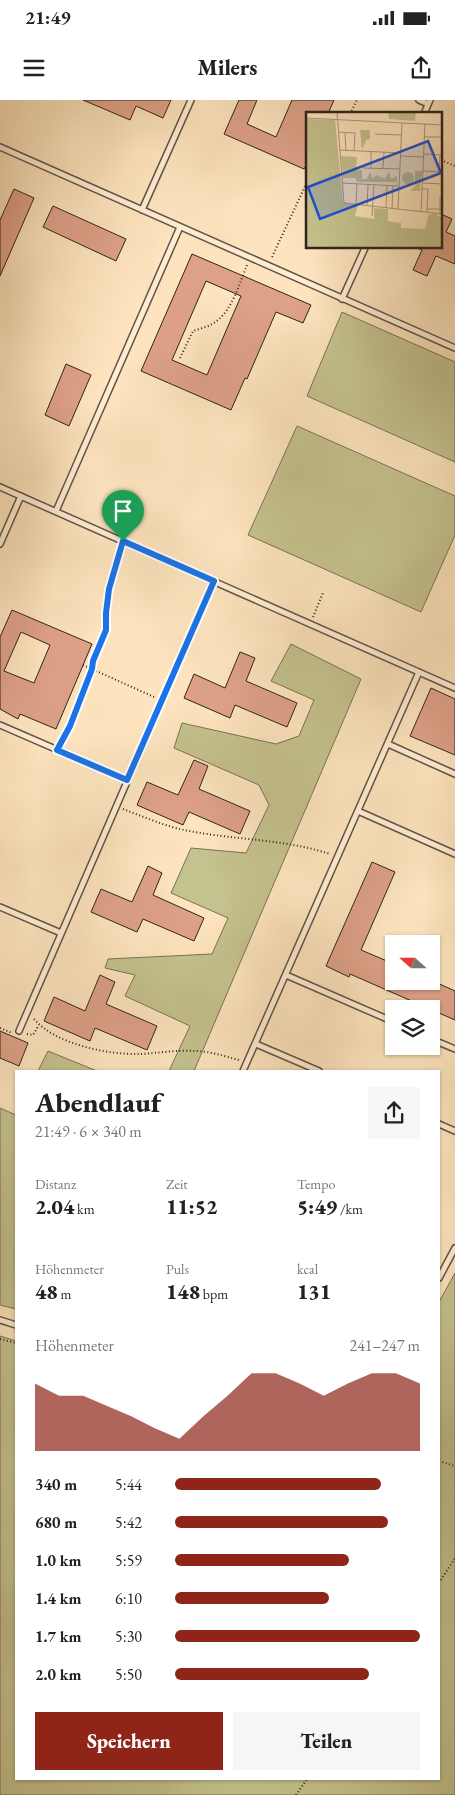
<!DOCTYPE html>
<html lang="de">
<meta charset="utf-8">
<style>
:root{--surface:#fff;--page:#f6f6f6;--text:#222;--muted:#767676;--accent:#8f2418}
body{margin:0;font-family:"EB Garamond",serif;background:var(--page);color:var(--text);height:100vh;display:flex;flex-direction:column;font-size:19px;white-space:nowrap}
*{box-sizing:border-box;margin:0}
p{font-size:16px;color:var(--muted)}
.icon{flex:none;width:28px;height:28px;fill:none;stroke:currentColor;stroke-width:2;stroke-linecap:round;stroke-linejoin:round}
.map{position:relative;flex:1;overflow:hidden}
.panel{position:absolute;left:15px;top:970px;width:425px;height:710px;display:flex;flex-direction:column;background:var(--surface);border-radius:0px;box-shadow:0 1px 4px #0004}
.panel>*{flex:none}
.needle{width:32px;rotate:291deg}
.tools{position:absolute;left:385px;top:835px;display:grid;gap:10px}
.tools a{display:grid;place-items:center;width:55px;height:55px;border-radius:0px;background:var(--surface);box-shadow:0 1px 4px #0004;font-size:25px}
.pin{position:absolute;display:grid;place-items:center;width:42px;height:42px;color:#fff;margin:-51px -21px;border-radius:50% 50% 50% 0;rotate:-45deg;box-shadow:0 0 5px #0007}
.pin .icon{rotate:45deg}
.round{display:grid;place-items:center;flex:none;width:52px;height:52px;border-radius:0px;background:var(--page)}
.head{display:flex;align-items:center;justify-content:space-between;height:85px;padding:0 20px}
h1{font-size:28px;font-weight:800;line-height:38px}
.stats{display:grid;grid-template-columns:repeat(3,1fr);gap:8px;height:85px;padding:5px 20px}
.stats div{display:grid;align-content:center}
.stats b{font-size:21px;font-weight:800}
.stats small{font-size:14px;font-weight:400}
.stats p{font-size:14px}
.chart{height:140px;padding:10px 20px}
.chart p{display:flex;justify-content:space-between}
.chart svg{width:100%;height:90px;margin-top:5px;fill:var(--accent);opacity:.7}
.primary-button{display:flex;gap:10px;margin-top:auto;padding:10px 20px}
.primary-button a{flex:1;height:58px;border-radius:0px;background:var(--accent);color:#fff;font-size:20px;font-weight:800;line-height:58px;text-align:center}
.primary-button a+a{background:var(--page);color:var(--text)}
ul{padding:0 20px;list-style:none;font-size:16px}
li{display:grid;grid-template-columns:80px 60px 1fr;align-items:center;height:38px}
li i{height:12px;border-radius:6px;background:var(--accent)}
.status{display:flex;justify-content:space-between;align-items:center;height:35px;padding:0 25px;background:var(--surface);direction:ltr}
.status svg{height:14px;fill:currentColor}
header{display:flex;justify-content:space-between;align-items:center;height:65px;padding:0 20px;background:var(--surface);font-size:22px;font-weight:800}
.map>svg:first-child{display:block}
.green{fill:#c4c28e;stroke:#7a7255}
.building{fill:#dda188;stroke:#31231c;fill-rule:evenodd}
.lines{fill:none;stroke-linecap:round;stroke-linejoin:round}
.lane-casing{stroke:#645344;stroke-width:8}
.path{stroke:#31231c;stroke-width:2;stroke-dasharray:1 2.5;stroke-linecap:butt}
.lane{stroke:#feedd5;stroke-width:5}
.route-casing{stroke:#fff;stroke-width:10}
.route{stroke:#1a73e8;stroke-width:6}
.inset-road{fill:none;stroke:#ab977d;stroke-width:1}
.view{fill:#1d4ed8;fill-opacity:0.15;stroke:#1d4ed8;stroke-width:2.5}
.inset-edge{fill:none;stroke:#31231c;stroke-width:2.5}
</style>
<div class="status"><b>21:49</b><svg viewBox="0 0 49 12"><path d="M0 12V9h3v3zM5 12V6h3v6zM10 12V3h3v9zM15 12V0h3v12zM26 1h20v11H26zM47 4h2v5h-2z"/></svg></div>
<header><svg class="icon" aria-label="menu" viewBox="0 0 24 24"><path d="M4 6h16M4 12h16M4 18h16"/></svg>Milers<svg class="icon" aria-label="share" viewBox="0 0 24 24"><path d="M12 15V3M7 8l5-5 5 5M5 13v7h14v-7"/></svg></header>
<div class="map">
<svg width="455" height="1695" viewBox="0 0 455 1695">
<rect width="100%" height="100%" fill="#fde4be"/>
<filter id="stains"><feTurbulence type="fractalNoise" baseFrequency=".004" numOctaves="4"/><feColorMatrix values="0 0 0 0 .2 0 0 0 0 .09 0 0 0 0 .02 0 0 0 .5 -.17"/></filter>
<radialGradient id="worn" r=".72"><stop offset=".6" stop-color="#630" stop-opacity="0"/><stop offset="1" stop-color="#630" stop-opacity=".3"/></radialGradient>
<!-- green -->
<path class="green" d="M342,212L455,262V362L307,296Z
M297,326L455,396V435L421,512L248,435Z
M291,544L361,579L194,971H169L190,926L125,896L135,875L105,868L108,859L212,854L228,818L171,793L191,748L246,753L269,705L259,685L174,648L182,623L276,644L299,636L314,600L271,581Z
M48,951L97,971H38Z
M0,1008L16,1015V1209L0,1205Z
M455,1173V1695H0V1236L16,1241V1679H439V1202Z"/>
<!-- building -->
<path class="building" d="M83,0H171L163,18L136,6L130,20Z
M239,0H257L247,24L276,37L292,0H334L328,14H308V62L304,69L224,34Z
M14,89L34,98L0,176V120Z
M53,106L126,139L116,161L43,127Z
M441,114L452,119L446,132L455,136V164L436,156L427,176L413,170L422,150L417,148H441Z
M192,154L311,205L303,223L276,212L247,279L245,278L231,310L141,271ZM206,181L241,196L207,275L172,260Z
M66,264L91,275L69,326L45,315Z
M12,510L92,544L56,629L20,614L18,619L0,609V537ZM21,532L50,545L34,583L4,571Z
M240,552L255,558L246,581L297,603L287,627L235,605L230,618L184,598L194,574L225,588Z
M431,588L455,599V655L410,636Z
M194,660L208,666L199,689L250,711L240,734L189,712L183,725L137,705L147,682L178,695Z
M372,762L395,772L361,850L394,864V881H433L455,891V920L350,874L349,877L326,866Z
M148,766L162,773L153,795L204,818L194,841L143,819L137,832L91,812L101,789L132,802Z
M100,875L115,882L106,904L157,926L147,950L95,928L90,941L44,921L54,897L85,911Z
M0,931L28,943L19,966L0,958Z"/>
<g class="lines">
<!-- lane casing -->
<g class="lane-casing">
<path id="lane" d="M419,0L428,4
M424,14L430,0
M0,47L455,248
M142,110L191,0
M342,199L365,148
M0,387L455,588
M56,411L180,127
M0,444L21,396
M0,625L127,680
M388,644L455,674
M358,711L455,754
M0,807L61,833
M286,875L394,922
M19,931L214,481
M431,939L455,949
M256,944L319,971
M243,971L419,572
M439,1024L455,1031
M439,1178L455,1148
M0,1220L16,1225"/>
</g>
<!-- path -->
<path class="path" d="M350,14L357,0
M441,60L455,66
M272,157L308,80
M180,258L193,231C202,228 212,226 219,219C233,207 240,182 247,165
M313,517L323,493
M83,565L154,597
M60,643L70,626L92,569L93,561L107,530L105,513L109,489L120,449
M123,709C144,717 167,727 189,731C236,740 284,739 330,754
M34,919C55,944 108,955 140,954C158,953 176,950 194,951C209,951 224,956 239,960
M0,928L12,933
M27,934L33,935L39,925
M0,1239L16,1243
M439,1361L455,1366
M439,1483L455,1458
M296,1695L307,1679"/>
<!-- lane -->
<use href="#lane" class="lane"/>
</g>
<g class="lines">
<!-- route casing -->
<g class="route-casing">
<path id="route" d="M123,441L214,481L127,680L57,650L70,626L92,569L93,561L106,530V513L109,489Z"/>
</g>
<!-- route -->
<use href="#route" class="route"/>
</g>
<!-- overview -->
<g transform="translate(306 12)">
<rect width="136" height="136" fill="#fde4be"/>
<path d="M82,0H110L109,9L83,7ZM0,7L29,8L37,90L52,93L49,104L68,107V96L82,97V109L95,111V116L119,117L123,102H130L136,106V136H0ZM54,18H64V27L60,28L56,38ZM35,44L51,45L50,58H56V67H61L64,60L67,67L70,63L79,67L83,59L85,67L91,64V70H51L49,66H37ZM109,59H116L114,79H104L109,74ZM96 66a6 6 0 1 1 12 0a6 6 0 1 1-12 0Z" fill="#c4c28e"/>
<path class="inset-road" d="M31,0L38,91L137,102M0,6L137,13M32,20L49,21L48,39M39,21L40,39M69,22L95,23M119,25H137M34,38L95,41M118,42L137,43M95,44L118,45M57,56L94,57M65,56V40M77,56L78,40M117,59L137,60M133,59L134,43M36,71L92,74M117,71L137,72M116,77H122L121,100M50,92L51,72M61,93L62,73M80,96L81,74M86,97L87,74M92,97L96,11M121,97H137M115,100L119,12M134,101V85M66,104L68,73"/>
<path class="view" d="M122,29L135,61L14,107L2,75Z"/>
<rect width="136" height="136" class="inset-edge"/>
</g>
<rect width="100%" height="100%" filter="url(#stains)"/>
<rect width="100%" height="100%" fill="url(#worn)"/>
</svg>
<div class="tools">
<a><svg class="needle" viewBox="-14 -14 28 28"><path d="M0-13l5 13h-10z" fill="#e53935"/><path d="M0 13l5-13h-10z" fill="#767676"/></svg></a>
<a><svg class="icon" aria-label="layers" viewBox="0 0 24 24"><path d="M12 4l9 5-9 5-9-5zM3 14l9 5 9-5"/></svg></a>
</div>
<div class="pin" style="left:123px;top:441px;background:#1e9e55"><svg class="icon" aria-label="arrive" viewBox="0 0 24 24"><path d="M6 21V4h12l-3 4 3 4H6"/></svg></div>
<section class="panel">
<div class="head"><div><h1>Abendlauf</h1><p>21:49 · 6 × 340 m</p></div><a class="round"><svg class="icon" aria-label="share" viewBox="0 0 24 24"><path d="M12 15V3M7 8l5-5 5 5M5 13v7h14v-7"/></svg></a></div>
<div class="stats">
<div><p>Distanz</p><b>2.04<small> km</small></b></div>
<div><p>Zeit</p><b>11:52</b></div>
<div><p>Tempo</p><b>5:49<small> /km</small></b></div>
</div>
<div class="stats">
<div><p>Höhenmeter</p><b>48<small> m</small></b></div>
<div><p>Puls</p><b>148<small> bpm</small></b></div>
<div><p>kcal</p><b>131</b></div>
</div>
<div class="chart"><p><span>Höhenmeter</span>241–247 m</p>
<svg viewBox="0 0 160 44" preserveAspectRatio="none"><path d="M0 44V11L10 17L20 17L30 22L40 27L50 33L60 38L70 27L80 17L90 6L100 6L110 11L120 17L130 11L140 6L150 6L160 11V44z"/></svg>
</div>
<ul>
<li><b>340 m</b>5:44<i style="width:84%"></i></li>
<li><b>680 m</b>5:42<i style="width:87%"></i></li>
<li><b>1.0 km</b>5:59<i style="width:71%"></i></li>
<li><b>1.4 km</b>6:10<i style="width:63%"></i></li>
<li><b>1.7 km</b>5:30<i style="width:100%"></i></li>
<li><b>2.0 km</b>5:50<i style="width:79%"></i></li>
</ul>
<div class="primary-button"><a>Speichern</a><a>Teilen</a></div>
</section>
</div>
